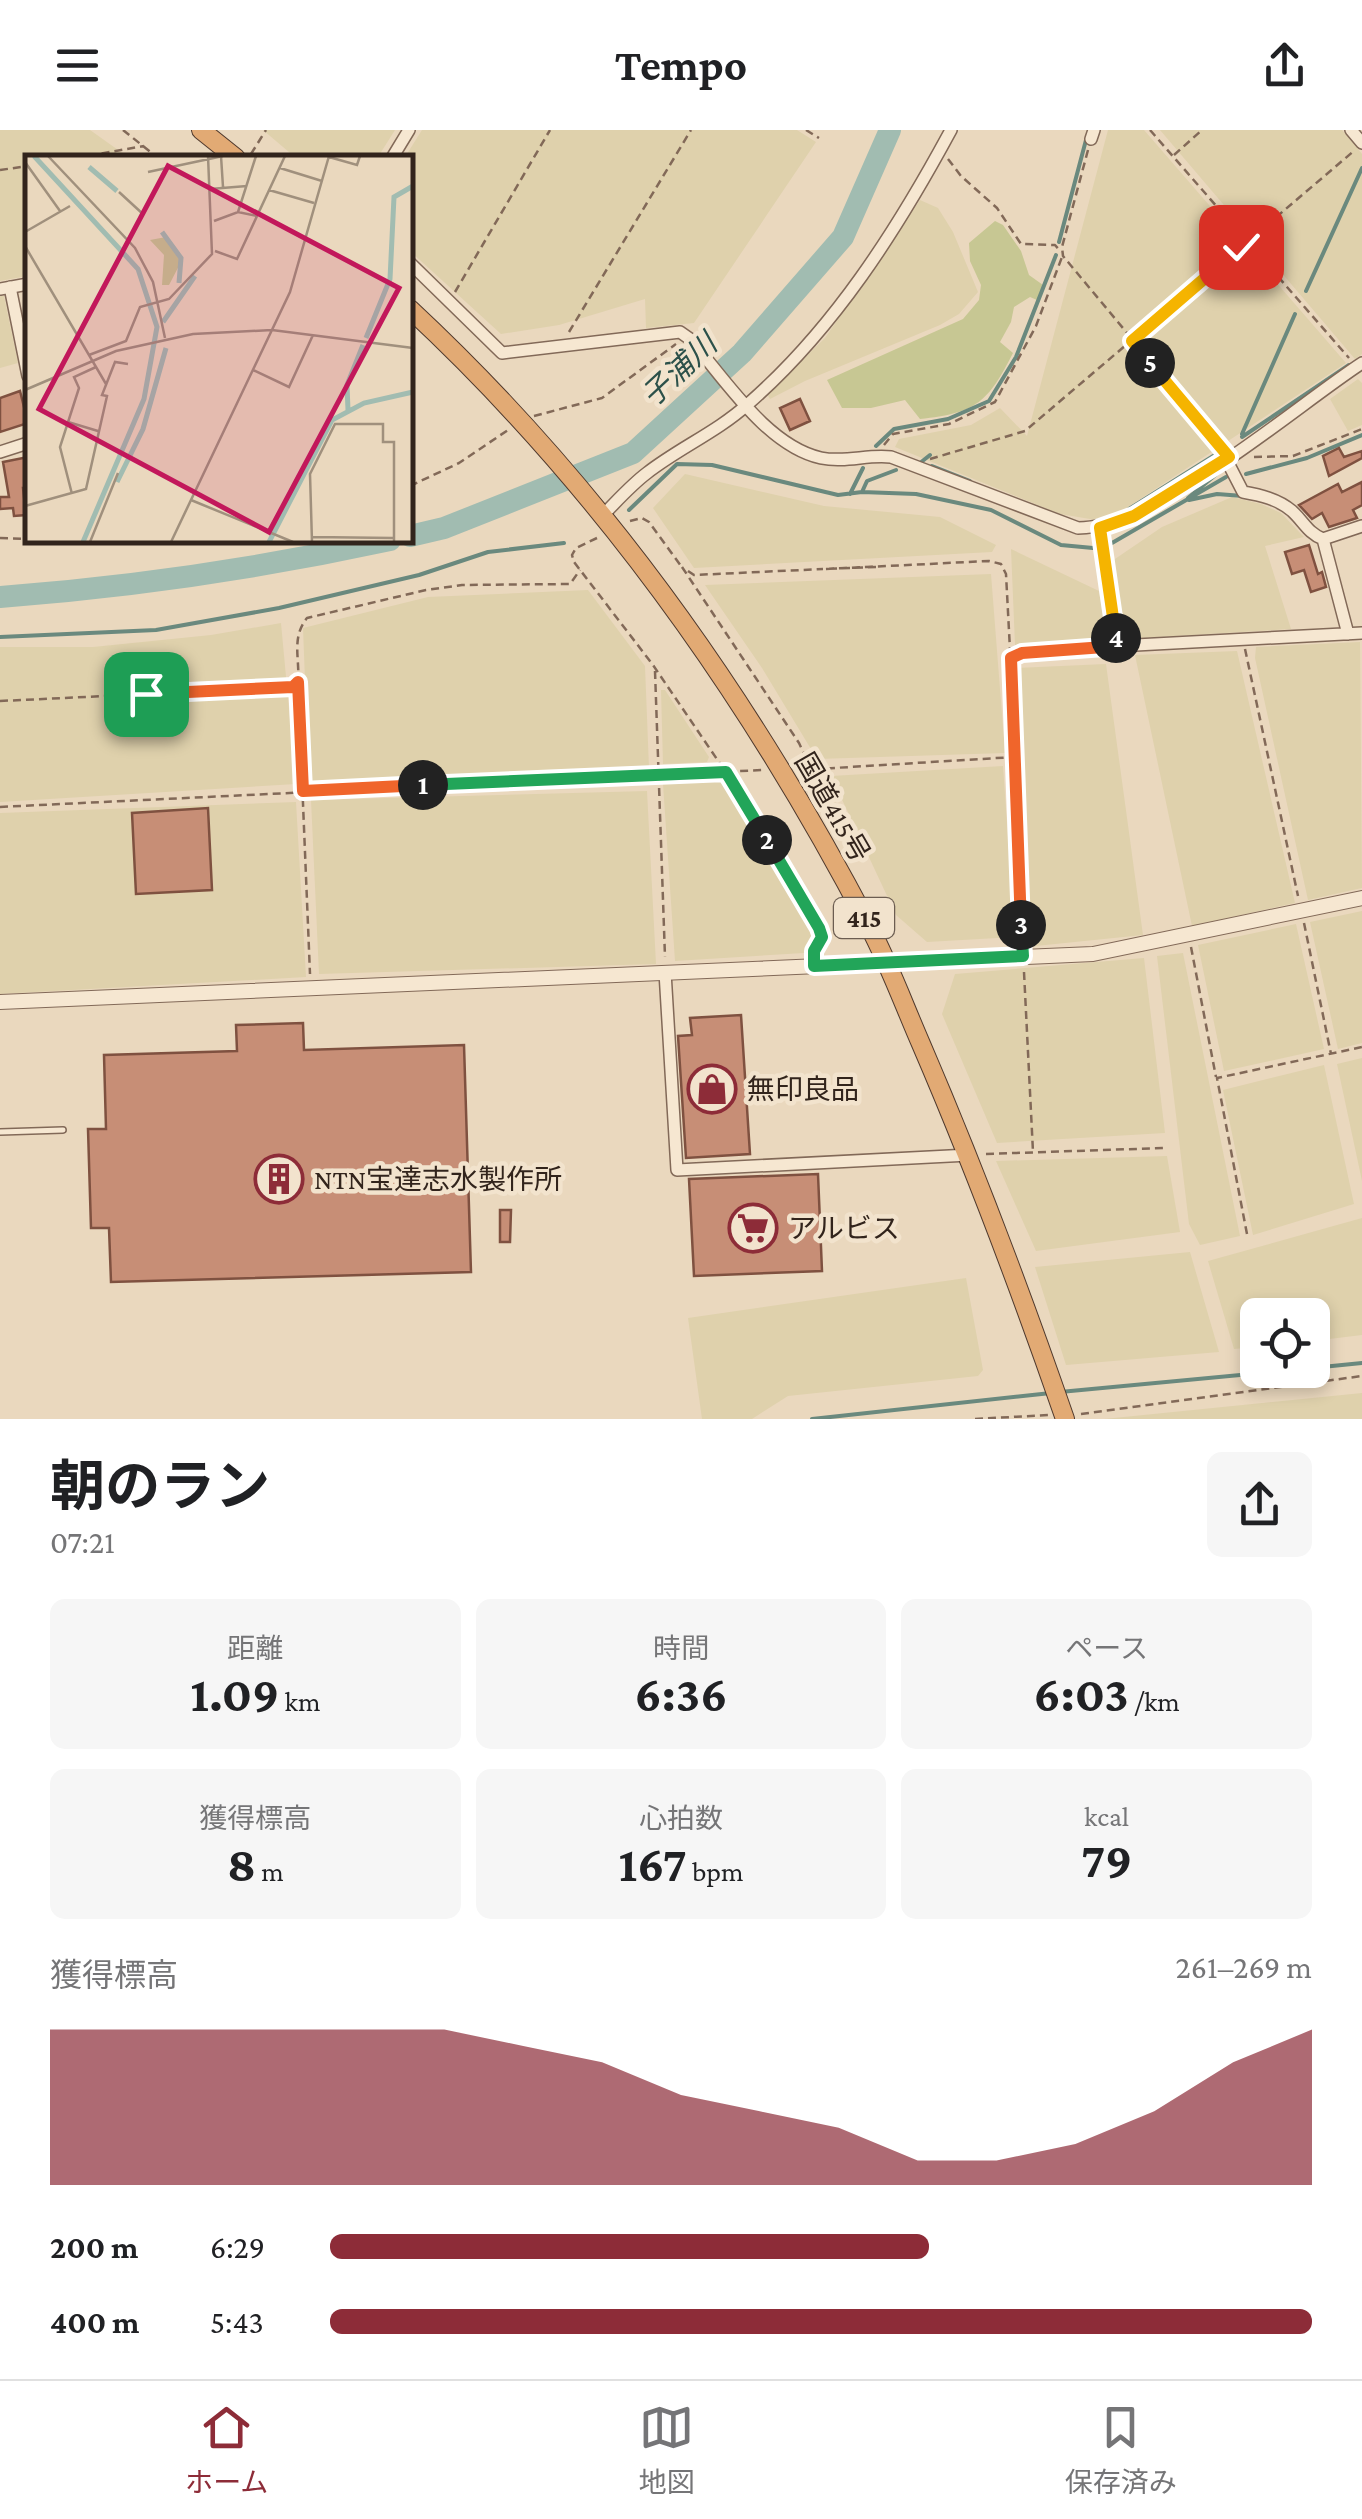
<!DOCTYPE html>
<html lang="ja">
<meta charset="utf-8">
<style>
:root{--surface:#fff;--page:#f6f6f6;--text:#202124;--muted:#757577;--line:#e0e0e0;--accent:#8d2c38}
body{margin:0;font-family:"Crimson Pro","Noto Sans JP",serif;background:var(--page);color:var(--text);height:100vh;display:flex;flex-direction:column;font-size:38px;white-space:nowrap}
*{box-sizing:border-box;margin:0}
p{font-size:32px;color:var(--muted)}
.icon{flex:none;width:55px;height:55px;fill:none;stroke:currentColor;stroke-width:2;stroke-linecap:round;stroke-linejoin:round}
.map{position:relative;height:1289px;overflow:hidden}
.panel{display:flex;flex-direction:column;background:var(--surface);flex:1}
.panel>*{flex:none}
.tools{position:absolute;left:1240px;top:1168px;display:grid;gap:20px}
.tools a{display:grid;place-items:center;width:90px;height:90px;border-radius:15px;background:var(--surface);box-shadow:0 5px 15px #0003;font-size:50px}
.pin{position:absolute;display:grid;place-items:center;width:85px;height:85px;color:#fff;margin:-42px;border-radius:20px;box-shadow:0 5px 15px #0006}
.km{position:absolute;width:50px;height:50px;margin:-25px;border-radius:50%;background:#222;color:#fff;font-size:28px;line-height:50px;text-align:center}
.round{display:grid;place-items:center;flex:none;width:105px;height:105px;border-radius:15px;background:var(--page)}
.summary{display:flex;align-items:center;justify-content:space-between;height:170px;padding:0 50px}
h1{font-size:55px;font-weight:700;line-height:75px}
.metrics{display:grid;grid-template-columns:repeat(3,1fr);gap:15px;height:170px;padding:10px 50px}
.metrics div{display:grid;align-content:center;border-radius:15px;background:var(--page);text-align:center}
.metrics b{font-size:50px;font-weight:700}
.metrics small{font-size:28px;font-weight:400}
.metrics p{font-size:28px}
.chart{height:280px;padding:20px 50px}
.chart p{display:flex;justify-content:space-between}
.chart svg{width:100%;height:180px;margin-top:10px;fill:var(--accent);opacity:.7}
ul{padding:0 50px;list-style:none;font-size:32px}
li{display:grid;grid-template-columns:160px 120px 1fr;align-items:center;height:75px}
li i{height:25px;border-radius:12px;background:var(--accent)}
header{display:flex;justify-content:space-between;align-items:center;height:130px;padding:0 50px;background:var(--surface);font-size:45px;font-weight:700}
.dock{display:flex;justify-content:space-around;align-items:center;height:140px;border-top:2px solid var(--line);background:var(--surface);font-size:28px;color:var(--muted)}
.dock a{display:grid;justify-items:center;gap:5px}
.dock .on{color:var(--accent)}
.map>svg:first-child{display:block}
.farmland{fill:#dfd1ac}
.green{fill:#c7c793}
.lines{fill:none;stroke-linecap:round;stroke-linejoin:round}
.stream{stroke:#6a897e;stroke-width:4}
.river{stroke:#a1bcb1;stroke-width:22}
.building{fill:#c78e76;stroke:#7f5140;stroke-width:2.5}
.service-casing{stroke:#826958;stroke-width:8}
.minor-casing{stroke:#826958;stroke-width:14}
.tertiary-casing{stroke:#826958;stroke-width:16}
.trunk-casing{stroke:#4f392d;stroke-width:20}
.path{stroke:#826958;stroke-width:2.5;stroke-dasharray:8 5;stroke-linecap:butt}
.service{stroke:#f6e7d1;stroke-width:5}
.minor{stroke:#f6e7d1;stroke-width:11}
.tertiary{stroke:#f6e7d1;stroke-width:14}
.trunk{stroke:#e2aa74;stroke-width:18}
.split-1-casing{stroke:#fff;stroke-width:20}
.split-2-casing{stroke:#fff;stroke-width:20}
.split-3-casing{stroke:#fff;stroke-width:20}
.split-4-casing{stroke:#fff;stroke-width:20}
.split-5-casing{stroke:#fff;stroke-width:20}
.split-6-casing{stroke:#fff;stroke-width:20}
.split-1{stroke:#f0652b;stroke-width:12}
.split-2{stroke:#22a559;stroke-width:12}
.split-3{stroke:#22a559;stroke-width:12}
.split-4{stroke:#f0652b;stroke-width:12}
.split-5{stroke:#f5b400;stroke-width:12}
.split-6{stroke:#f5b400;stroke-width:12}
.labels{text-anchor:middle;stroke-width:9;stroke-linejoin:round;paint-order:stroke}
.shield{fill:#f2e3cd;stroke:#6c5d51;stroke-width:2.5}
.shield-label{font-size:25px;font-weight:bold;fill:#32241c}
.street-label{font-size:28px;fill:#32241c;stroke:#f2e3cd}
.poi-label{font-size:28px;fill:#32241c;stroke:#f2e3cd;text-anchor:start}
.water-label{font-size:30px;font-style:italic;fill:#2c514a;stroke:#f2e3cd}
.inset-river{fill:none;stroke:#a1bcb1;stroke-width:5}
.inset-road{fill:none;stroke:#a0907d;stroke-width:2.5}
.view{fill:#c2185b;fill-opacity:0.15;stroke:#c2185b;stroke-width:5}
.inset-edge{fill:none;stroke:#32241c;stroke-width:5}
</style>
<header><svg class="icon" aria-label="menu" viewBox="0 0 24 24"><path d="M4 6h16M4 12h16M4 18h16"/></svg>Tempo<svg class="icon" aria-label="share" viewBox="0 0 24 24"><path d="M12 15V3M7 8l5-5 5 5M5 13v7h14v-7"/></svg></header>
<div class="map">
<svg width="1362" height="1289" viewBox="0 0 1362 1289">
<rect width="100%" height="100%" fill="#ead8be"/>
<!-- farmland -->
<path class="farmland" d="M0,0H90L128,27L28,28L27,146L0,151Z
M263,0H395L378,27L296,28Z
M422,0H797L816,12L694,193L646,198L645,169L559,195L501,204L410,121V28L405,27Z
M1108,0H1144L1346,233L1125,379L1096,390L1060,384L895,317L899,309L971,295L1000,278L1027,306Z
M1160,0H1342L1362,24V224L1355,229Z
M920,70L938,78L953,102L978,162L959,184L940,195L805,251L770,269L767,264L825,208Z
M0,166H4L18,233L0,238Z
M1358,249L1362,253V295L1348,301L1330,269Z
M685,344L824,376L940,387L996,415L992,422L694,438L653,378Z
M1232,367L1261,374L1281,383L1304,407L1265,416L1291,499L1124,509L1112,431L1162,397Z
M1011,419L1099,461L1107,510L1019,518L1015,515Z
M991,444L1005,623L817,629L762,538L705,455Z
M588,460L645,536L649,638L309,655L303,498L428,467Z
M281,493L296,654L0,672V517H93L211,505Z
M1360,512L1362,758L1308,770L1255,528L1256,517Z
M1237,521L1295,773L1192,796L1135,525Z
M1106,534L1143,805L1026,817L1015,538Z
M661,560H665L709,627L707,632L663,634Z
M1003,636L1015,807L927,812L896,785L831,646Z
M725,651L815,806L804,823L675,831L663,654Z
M647,661L656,834L319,844L311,670Z
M296,672L306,847L0,864V683Z
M1362,781V913L1338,919L1310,792Z
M1296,794L1324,919L1224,941L1198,815Z
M1183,823L1240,1106L1200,1115L1189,1094L1157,826Z
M1144,828L1165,1003L997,1013L942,884L955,844Z
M1362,928V1051L1337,934Z
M1324,935L1354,1074L1253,1105L1223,960Z
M1167,1026L1180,1102L1036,1121L996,1031Z
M1362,1088V1205L1313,1211L1312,1185H1258L1257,1217L1234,1219L1208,1131Z
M1190,1122L1219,1222L1066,1235L1035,1137Z
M966,1148L983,1240L978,1246L788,1266L752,1289H702L688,1188Z
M1362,1263V1289H1104Z"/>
<!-- green -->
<path class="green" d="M995,91L1003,95L1021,121L1029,145L1043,155L1037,170L1030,167L1014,177L1011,192L1000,212L1013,223C988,272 977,283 920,289L905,270L871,278H842L827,250L963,189L979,170L981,155L970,131L969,113Z"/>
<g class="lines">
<!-- stream -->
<path class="stream" d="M1059,112L1086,10
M1306,161L1362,38
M1242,304L1295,184
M1242,307L1349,235
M876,316L894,299L948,289L989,271L1016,227L1056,125
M920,333L930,325
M932,336L970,351
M1246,344L1307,328L1362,305
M862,362L867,351L896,340
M850,364L863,338
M1188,368L1219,342
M1189,370L1217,364L1243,366
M1129,379L1218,323
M629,380L677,334L712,335L838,365L862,362L916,364L991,380L1061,415L1093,418
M1112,413L1226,347
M0,507L156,500L279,478L419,445L488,422L564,413
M1312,1238L1362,1233
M1060,1262L1292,1240
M812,1289L1051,1263"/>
<!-- river -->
<path class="river" d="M410,406L444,398L633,323L742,223L843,107L890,0
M0,467C132,457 261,438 390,410"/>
</g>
<!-- building -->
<path class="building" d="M20,261L28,293L0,302V268Z
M800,269L810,291L790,300L780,278Z
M1339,318L1344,327L1362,321V328L1329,346L1323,326Z
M28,327V358H23L26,385L14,386L13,378L0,379V367H9L3,332Z
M1362,352V375L1353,380L1357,388L1329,397L1322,383L1312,389L1299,375L1338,354L1342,362Z
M1309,415L1318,444L1322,442L1326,457L1311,462L1304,440L1292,444L1285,422Z
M208,678L212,760L136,764L132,683Z
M741,885L750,1024L686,1028L678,906L692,905L690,888Z
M303,893L304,920L464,915L471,1142L111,1152L109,1098H91L88,999H106L104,925L237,921L236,895Z
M818,1044L822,1141L694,1146L689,1049Z
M500,1080H511L510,1112H500Z"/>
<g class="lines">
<!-- service casing -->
<g class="service-casing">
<path id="service" d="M0,1002L63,1000"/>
</g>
<!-- minor casing -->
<g class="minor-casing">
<path id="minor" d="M1351,0L1362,13
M1091,9L1094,0
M392,28L409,0
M410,133L502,223L680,202L690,209C725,249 767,316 821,328C846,333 868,324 891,327L1078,398C1157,398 1293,278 1362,233
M10,157L28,246
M0,159L28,154
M0,322L28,313
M1226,329L1243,362C1260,365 1278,369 1292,381C1304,392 1308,403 1323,409L1362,396
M603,385C617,371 631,355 647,343C679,318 717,302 748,274C834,199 897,100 951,0
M1100,398L1117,516L1362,503
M1323,409L1348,504
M665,842L677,1040L969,1025"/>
</g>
<!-- tertiary casing -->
<g class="tertiary-casing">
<path id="tertiary" d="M0,872L1093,824L1362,768"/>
</g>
<!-- trunk casing -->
<g class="trunk-casing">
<path id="trunk" d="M201,0L236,28
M410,179C599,355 750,568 869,796C889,834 904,875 921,914C974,1037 1021,1162 1065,1289"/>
</g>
<!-- path -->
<path class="path" d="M123,0L158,28
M806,0L819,8
M1150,0L1349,228
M1088,20L1062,117L1063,126L1221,316
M251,24L266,0
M1174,25L1202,0
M76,28L144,16
M948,29L961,46L997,78L1021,114L1055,115L1061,122
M0,40L28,36
M455,162L550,0
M569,202L691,0
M534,286L602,268L676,214
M884,315L893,304L949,294L995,272L1036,196L1062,127
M1254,327L1293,326L1362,299
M930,329L1025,301L1355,20
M410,356L459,333L508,300
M630,391L642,388L649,392L681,436
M0,408L28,409
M597,408L576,418L572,425L574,432L653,535L725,641L819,798L822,807L814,822
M61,410H109
M682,437L799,613L811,639
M876,437L825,439L989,431L1001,434L1006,444L1010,520L1014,525
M688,441L694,445L823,439
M1245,519L1298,766
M655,541L665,827
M298,552L310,844
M0,571L293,557L298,552C300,528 291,508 307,488L426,460L462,455L570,454L580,440
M801,640L1014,627
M0,677L763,640
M1304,793L1331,924
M1022,814L1011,529L1021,523L1106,517
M1191,817L1216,947
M1024,842L1033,1022
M986,1024L1164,1018
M1247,1104L1217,948L1362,917
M1081,1284L1362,1246
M975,1289L1048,1285"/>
<!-- service -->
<use href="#service" class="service"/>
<!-- minor -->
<use href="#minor" class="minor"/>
<!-- tertiary -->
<use href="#tertiary" class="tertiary"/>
<!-- trunk -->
<use href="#trunk" class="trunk"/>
</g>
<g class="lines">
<!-- split-1 casing -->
<g class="split-1-casing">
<path id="split-1" d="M146,564L293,557L298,552L303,661L423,655"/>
</g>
<!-- split-2 casing -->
<g class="split-2-casing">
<path id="split-2" d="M423,655L726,642L767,710"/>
</g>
<!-- split-3 casing -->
<g class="split-3-casing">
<path id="split-3" d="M767,710L819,798L822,807L814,821V836L1023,826L1021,795"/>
</g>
<!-- split-4 casing -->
<g class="split-4-casing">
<path id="split-4" d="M1021,795L1011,528L1022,523L1118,516L1116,508"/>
</g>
<!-- split-5 casing -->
<g class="split-5-casing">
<path id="split-5" d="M1116,508L1100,398L1134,386L1229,327L1150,233"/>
</g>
<!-- split-6 casing -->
<g class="split-6-casing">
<path id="split-6" d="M1150,233L1132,211L1241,117"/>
</g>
<!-- split-1 -->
<use href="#split-1" class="split-1"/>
<!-- split-2 -->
<use href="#split-2" class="split-2"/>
<!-- split-3 -->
<use href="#split-3" class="split-3"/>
<!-- split-4 -->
<use href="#split-4" class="split-4"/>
<!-- split-5 -->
<use href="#split-5" class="split-5"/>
<!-- split-6 -->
<use href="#split-6" class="split-6"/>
</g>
<!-- icons -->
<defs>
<g id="shop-ring" transform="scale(2.5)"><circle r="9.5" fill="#f2e3cd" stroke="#8d2c38" stroke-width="1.5"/><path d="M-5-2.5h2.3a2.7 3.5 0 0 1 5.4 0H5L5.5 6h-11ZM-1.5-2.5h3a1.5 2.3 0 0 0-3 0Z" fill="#8d2c38"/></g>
<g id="building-ring" transform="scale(2.5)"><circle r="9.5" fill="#f2e3cd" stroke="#8d2c38" stroke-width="1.5"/><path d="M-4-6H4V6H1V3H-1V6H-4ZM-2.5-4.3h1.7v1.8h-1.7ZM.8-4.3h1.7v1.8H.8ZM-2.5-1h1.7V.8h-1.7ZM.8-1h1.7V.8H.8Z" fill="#8d2c38"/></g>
<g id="supermarket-ring" transform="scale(2.5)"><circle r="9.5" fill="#f2e3cd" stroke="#8d2c38" stroke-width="1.5"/><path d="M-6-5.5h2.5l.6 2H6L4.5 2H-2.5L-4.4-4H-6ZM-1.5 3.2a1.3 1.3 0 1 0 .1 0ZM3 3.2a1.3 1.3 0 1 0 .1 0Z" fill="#8d2c38"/></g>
</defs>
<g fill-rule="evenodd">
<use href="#shop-ring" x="712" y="959"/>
<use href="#building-ring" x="279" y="1049"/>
<use href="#supermarket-ring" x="753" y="1098"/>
</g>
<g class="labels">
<!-- shield labels -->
<rect class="shield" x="834" y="768" width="60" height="40" rx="8"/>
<g class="shield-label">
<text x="864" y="797">415</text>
</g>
<!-- street labels -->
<g class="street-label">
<text transform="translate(833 677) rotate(60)" y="10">国道415号</text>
</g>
<!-- poi labels -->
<g class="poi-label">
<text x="747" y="969">無印良品</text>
<text x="314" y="1059">NTN宝達志水製作所</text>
<text x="788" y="1108">アルビス</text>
</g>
<!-- water labels -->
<g class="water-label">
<text transform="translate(679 240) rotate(-43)" y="10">子浦川</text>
</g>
</g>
<!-- overview -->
<g transform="translate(25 25)">
<rect width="388" height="388" fill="#ead8be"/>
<path d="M141,82L156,107L144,130H137L139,100L125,85Z" fill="#c7c793"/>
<path class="inset-river" d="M9,1L113,114L132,172L119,244L58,387M64,12L92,36M137,77L156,103L154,128M138,167L170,121M341,183L365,124L369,42L388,31M323,255L322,230L338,190M92,327L118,274L141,193M244,387L307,265L339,248L388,237"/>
<path class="inset-road" d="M23,1L110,93L128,127L140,183M196,1L198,32M304,2L332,10L335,1M0,7L35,56M255,13L297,26M123,17L198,1M185,34L222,31M244,35L289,48M94,37L119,60M213,57L231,1M189,66L213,57L232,61M0,77L45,51M0,91L81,229M190,96L212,104L260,1M64,200L101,186L115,152L144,144L187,99L183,1M228,215L264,232L288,180M0,235L91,196L168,179L247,175L388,193M43,267L73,276M47,339L35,292L54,233L49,222L71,212M166,345L268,387M0,351L61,334L82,241L77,240L90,207L103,209M287,382L368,383M65,387L93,318M146,387L265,137L304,1M287,387L285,319L310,269H358V287H369V387"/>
<path class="view" d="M143,11L374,133L244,377L14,254Z"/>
<rect width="388" height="388" class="inset-edge"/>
</g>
</svg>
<div class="tools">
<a><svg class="icon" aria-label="locate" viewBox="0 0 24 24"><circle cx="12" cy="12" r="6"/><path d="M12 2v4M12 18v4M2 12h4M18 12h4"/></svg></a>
</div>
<div class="pin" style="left:146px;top:564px;background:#1e9e55"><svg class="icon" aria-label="arrive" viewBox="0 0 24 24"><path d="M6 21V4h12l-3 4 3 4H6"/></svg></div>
<div class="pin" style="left:1241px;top:117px;background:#d93025"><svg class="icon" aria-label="check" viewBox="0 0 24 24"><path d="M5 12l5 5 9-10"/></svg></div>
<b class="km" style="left:423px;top:655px">1</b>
<b class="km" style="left:767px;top:710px">2</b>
<b class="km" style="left:1021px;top:795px">3</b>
<b class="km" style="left:1116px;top:508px">4</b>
<b class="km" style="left:1150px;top:233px">5</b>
</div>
<section class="panel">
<div class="summary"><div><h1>朝のラン</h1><p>07:21</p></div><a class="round"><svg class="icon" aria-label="share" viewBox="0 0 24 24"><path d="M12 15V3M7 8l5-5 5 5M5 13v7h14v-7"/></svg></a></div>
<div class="metrics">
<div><p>距離</p><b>1.09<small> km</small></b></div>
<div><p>時間</p><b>6:36</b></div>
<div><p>ペース</p><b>6:03<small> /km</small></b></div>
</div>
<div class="metrics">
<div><p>獲得標高</p><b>8<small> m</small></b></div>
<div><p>心拍数</p><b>167<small> bpm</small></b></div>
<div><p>kcal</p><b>79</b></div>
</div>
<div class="chart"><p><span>獲得標高</span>261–269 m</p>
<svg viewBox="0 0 160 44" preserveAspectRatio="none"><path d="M0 44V6L10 6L20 6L30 6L40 6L50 6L60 10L70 14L80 22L90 26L100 30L110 38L120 38L130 34L140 26L150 14L160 6V44z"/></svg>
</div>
<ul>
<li><b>200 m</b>6:29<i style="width:61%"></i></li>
<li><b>400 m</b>5:43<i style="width:100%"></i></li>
</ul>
</section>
<nav class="dock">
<a class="on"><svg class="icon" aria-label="home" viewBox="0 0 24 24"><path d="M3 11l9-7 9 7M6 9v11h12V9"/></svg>ホーム</a>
<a><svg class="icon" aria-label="map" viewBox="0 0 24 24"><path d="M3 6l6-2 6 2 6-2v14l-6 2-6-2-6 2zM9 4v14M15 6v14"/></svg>地図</a>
<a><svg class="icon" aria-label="saved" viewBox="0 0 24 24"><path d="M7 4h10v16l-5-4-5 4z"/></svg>保存済み</a>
</nav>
